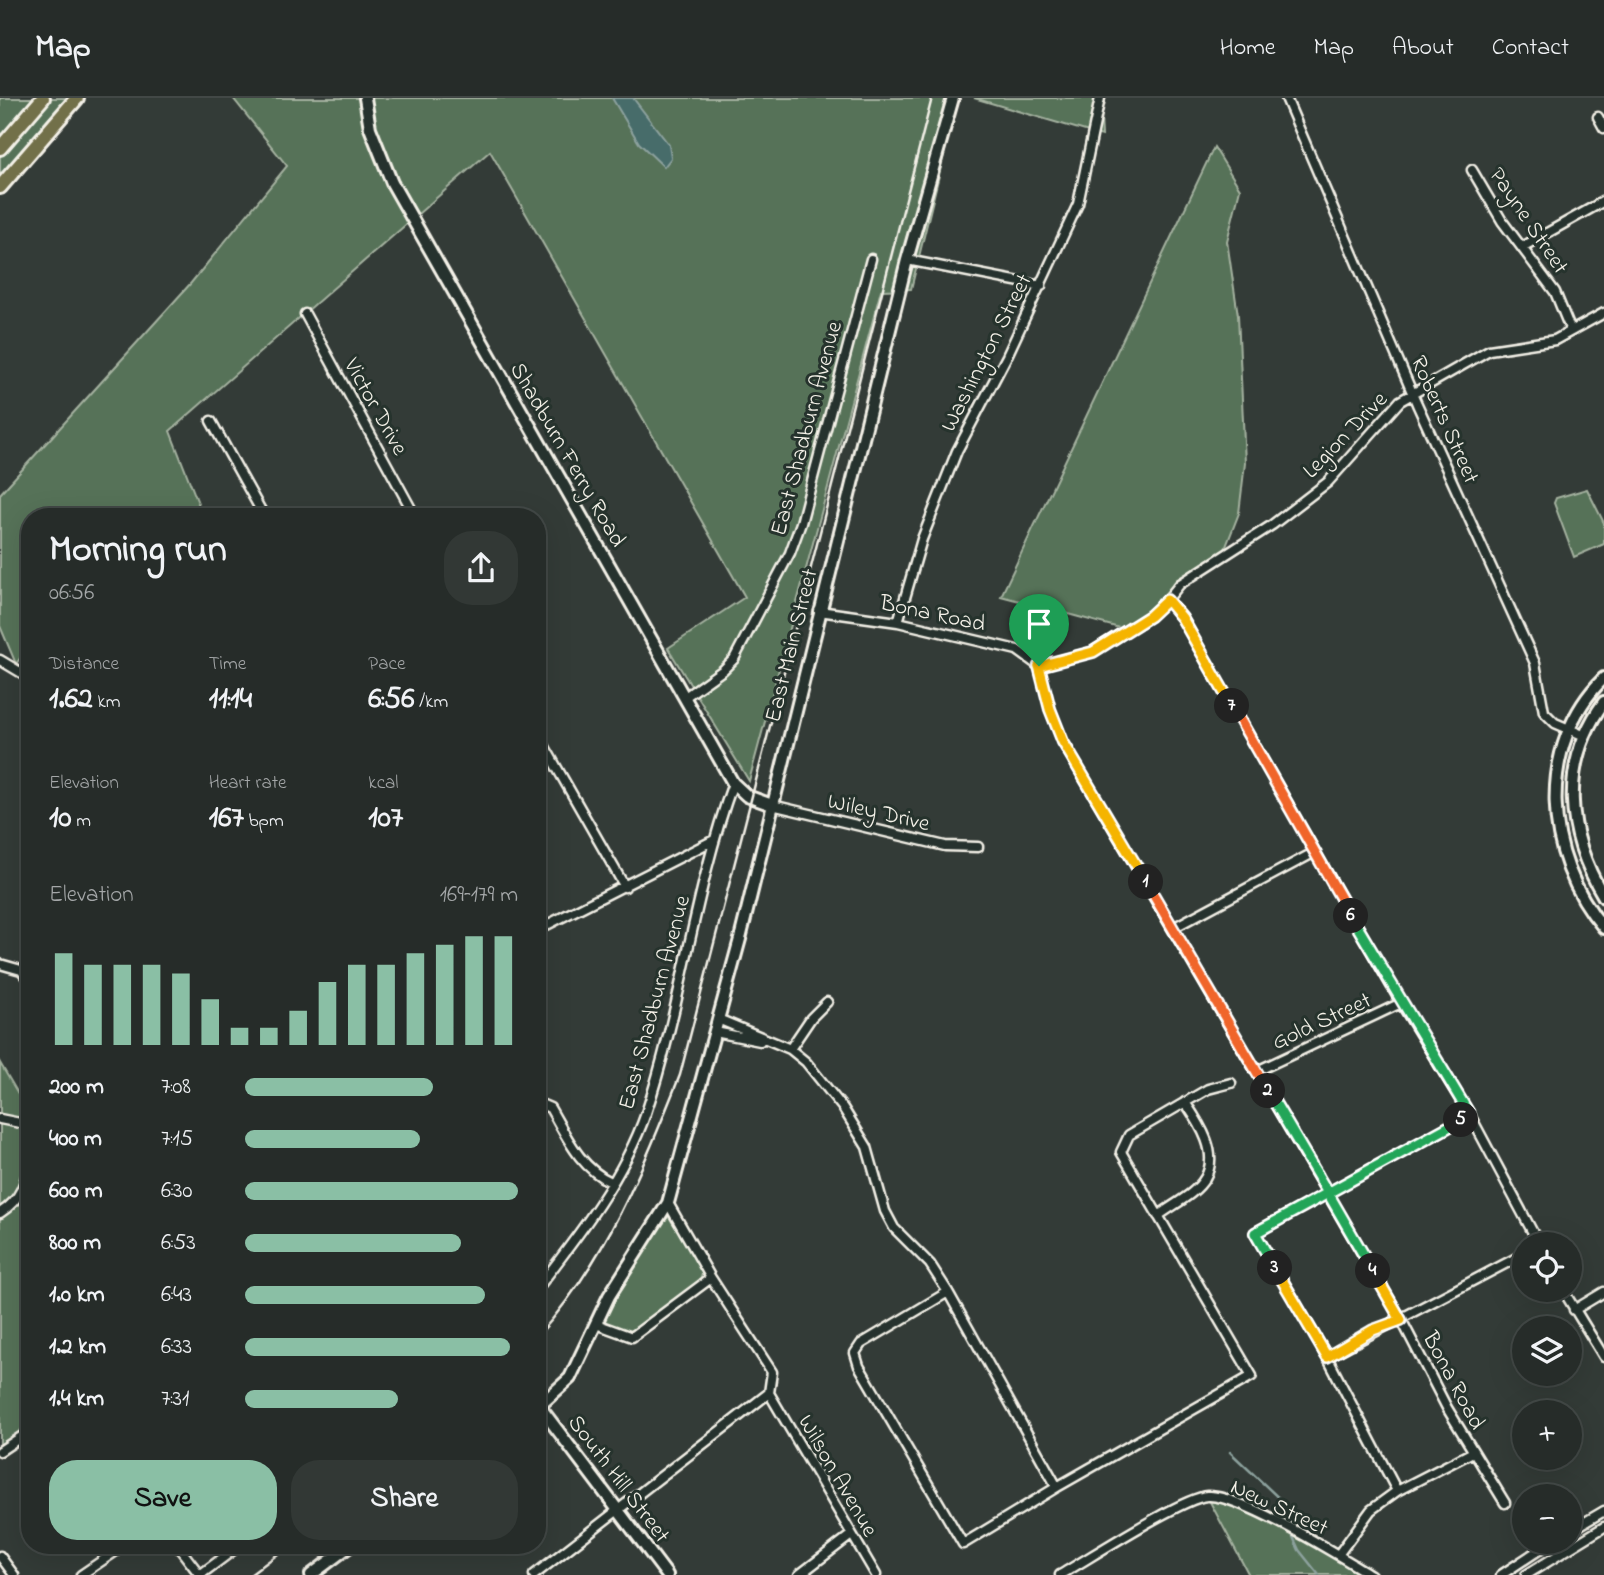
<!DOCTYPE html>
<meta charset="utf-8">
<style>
:root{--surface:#262c29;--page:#323835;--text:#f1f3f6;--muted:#a4a7a8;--line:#424846;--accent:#8abfa5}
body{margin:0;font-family:"Indie Flower",sans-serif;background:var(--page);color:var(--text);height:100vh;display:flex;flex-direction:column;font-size:26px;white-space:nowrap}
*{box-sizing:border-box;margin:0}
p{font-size:23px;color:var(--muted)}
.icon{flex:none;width:38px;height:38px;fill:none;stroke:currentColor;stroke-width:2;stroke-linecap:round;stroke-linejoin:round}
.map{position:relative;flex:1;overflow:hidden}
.panel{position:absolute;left:21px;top:410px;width:525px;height:1046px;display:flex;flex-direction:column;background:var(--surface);border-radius:28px;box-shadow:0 7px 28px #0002,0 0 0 2px var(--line)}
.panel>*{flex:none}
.controls{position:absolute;left:1512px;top:1134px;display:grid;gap:14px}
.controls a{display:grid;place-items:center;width:70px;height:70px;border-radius:50%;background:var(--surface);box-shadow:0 7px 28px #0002,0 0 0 2px var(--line);font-size:35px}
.pin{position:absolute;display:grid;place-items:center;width:60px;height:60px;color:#fff;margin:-72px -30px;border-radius:50% 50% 50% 0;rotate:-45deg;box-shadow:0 0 7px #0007}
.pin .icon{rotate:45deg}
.km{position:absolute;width:35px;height:35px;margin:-18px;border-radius:50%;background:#222;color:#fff;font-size:19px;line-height:35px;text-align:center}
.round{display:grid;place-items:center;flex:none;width:74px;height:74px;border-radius:28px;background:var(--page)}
.head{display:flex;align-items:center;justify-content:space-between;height:119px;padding:0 28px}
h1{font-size:38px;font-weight:700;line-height:52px}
.stats{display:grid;grid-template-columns:repeat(3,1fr);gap:10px;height:119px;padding:7px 28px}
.stats div{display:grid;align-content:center}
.stats b{font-size:30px;font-weight:700}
.stats small{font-size:19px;font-weight:400}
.stats p{font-size:19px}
.chart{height:196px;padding:14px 28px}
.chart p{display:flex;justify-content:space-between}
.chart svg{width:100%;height:126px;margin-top:7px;stroke:var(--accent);stroke-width:6}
.action{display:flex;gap:14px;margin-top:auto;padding:14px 28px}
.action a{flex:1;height:80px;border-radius:28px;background:var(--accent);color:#111;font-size:28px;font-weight:700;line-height:80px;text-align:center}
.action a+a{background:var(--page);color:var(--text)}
ul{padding:0 28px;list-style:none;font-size:23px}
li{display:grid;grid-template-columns:112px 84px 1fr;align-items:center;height:52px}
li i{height:18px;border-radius:9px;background:var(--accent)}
header{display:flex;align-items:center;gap:42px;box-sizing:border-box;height:98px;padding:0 35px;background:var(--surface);border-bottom:2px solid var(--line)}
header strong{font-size:33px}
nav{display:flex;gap:38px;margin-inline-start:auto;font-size:24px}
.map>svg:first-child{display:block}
.green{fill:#567259;stroke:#a5b2a0;stroke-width:2}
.water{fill:#476c6b;stroke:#8ca19d;stroke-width:2}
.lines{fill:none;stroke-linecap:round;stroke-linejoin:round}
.stream{stroke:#8ca19d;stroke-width:2.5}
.street-casing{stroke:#f4f1e8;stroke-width:13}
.secondary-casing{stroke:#f4f1e8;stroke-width:16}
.primary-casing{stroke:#f4f1e8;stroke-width:18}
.street{stroke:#26332d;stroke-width:8}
.secondary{stroke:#26332d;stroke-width:10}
.primary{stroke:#726f4a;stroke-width:12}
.rail{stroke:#f4f1e8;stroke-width:2.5}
.split-1-casing{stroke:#fff;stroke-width:14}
.split-2-casing{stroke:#fff;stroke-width:14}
.split-3-casing{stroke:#fff;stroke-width:14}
.split-4-casing{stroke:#fff;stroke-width:14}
.split-5-casing{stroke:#fff;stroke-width:14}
.split-6-casing{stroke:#fff;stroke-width:14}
.split-7-casing{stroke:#fff;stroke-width:14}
.split-8-casing{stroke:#fff;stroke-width:14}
.split-1{stroke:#f5b400;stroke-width:9}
.split-2{stroke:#f0652b;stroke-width:9}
.split-3{stroke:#22a559;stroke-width:9}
.split-4{stroke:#f5b400;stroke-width:9}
.split-5{stroke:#22a559;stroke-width:9}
.split-6{stroke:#22a559;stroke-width:9}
.split-7{stroke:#f0652b;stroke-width:9}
.split-8{stroke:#f5b400;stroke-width:9}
.labels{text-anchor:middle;stroke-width:6;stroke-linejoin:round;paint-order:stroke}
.street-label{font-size:23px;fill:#f4f1e8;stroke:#26332d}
</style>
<header>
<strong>Map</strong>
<nav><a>Home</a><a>Map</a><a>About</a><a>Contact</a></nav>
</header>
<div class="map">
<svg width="1604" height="1477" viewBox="0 0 1604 1477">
<rect width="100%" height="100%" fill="#333b37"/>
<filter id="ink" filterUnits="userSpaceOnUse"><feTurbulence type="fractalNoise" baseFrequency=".0143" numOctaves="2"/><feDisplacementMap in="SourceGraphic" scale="14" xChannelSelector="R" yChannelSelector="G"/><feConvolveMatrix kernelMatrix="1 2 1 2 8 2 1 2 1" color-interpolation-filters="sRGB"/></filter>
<g filter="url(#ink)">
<!-- green -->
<path class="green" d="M0,0H76L0,90Z
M233,0H958L911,191L881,192L749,683L668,550L745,499L490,53L170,333L203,418H30V546L16,566L0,528V396L191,185L287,68Z
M974,0H1100L1102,38Z
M1214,49L1240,91L1227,143L1238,217L1245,365L1239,415L1223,456L1123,531L1001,498Z
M1587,391L1604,425V446L1574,459L1554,405L1556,400Z
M0,965L30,1016V1335L0,1357Z
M669,1119L703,1172L700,1184L630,1236L608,1228L604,1223C609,1204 655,1128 669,1119Z
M1233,1401L1374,1477H1249L1209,1402Z"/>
<!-- water -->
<path class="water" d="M612,0H633L669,47L671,60L664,69L639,45Z"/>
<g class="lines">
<!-- stream -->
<path class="stream" d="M1230,1354L1286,1407L1294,1426
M1293,1439L1299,1452L1319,1477"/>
<!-- street casing -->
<g class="street-casing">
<path id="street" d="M1286,0L1417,306L1535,565L1544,614L1555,625L1585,638
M1598,19L1604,30
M1472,72L1502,123L1555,194L1571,233
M1524,148L1604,103
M907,162L1041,188
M305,216L415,418
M211,323L264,418
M1167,502L1180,486L1272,427L1328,384L1400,303L1489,252L1555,242L1604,215
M819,513L898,524L1017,552L1039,568L1050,611L1063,644L1401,1221L1447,1310L1505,1405
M898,524L922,441L957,353L1007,258L1078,106L1100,0
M0,562L30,580
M1039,568L1092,554L1150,518L1167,502L1182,520L1401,905L1470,1017L1539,1146
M685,599L723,572L734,561L790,455L801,425L871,161
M537,635L625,789
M772,707L945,748L978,749
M1173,830L1315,754
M537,832L714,742
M0,866L21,872L30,882
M718,921L790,951L806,964L843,1010L867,1049L885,1113L894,1130L930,1166L948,1194L1057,1389L1252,1278L1121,1054L1129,1037L1208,991L1231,985
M715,934L760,943
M790,951L811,920L827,904
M1257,973L1401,905
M537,1010L543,1007L550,1010C567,1039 580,1070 611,1084
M0,1021L30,1027
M0,1115C21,1102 26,1084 30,1061
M1158,1118C1172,1107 1196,1096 1205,1080C1220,1055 1199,1025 1185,1004
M537,1191C578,1138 624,1079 646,1015C682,907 694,792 733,685
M1563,1192L1604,1259
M948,1194L861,1246L855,1255L859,1268L963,1446L1057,1389
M1574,1212L1604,1194
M596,1226L632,1239L711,1180
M1327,1259L1524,1156
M769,1295L876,1477
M0,1353L30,1333
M1397,1393L1327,1259L1255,1135L1470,1017
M1570,1433L1604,1413
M177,1447L200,1477
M1338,1457L1371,1412L1397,1393L1473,1354
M0,1458L14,1477
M81,1477L125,1447
M200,1477L240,1447
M534,1477L769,1295L772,1274L711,1180L668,1105
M799,1477L850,1438
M1060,1477C1088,1461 1182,1400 1207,1398C1239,1395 1341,1459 1371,1477
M1501,1477L1551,1444
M1526,1477L1604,1429"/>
</g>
<!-- secondary casing -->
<g class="secondary-casing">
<path id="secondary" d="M365,0L370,30L392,85L733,685L747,698L772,707
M1604,580C1536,647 1543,759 1604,830
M1604,604C1559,666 1566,736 1604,799
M540,1309L667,1477
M537,1310L570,1280L609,1198L668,1105L740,841L907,162L953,0
M311,1477L351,1447"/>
</g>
<!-- primary casing -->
<g class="primary-casing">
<path id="primary" d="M0,50L43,0
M0,89L77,0"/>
</g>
<!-- street -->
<use href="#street" class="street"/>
<!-- secondary -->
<use href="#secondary" class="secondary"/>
<!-- primary -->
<use href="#primary" class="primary"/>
<!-- rail -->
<path class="rail" d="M537,1239C606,1163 643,1070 680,977L932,0
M250,1477L290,1447"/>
</g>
</g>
<g class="lines" filter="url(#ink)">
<!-- split-1 casing -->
<g class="split-1-casing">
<path id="split-1" d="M1039,568L1050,611L1063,644L1146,784"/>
</g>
<!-- split-2 casing -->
<g class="split-2-casing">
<path id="split-2" d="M1146,784L1268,993"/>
</g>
<!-- split-3 casing -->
<g class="split-3-casing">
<path id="split-3" d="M1268,993L1328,1095L1255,1135L1275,1170"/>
</g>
<!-- split-4 casing -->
<g class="split-4-casing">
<path id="split-4" d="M1275,1170L1327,1259L1373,1232L1401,1222L1373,1173"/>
</g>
<!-- split-5 casing -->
<g class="split-5-casing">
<path id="split-5" d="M1373,1173L1328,1095L1461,1022"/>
</g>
<!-- split-6 casing -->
<g class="split-6-casing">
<path id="split-6" d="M1351,818L1470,1017L1461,1022"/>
</g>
<!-- split-7 casing -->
<g class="split-7-casing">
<path id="split-7" d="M1232,608L1351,818"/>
</g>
<!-- split-8 casing -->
<g class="split-8-casing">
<path id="split-8" d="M1039,568L1093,554L1150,518L1167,502L1182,520L1232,608"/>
</g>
<!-- split-1 -->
<use href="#split-1" class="split-1"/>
<!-- split-2 -->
<use href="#split-2" class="split-2"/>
<!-- split-3 -->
<use href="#split-3" class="split-3"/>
<!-- split-4 -->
<use href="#split-4" class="split-4"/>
<!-- split-5 -->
<use href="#split-5" class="split-5"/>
<!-- split-6 -->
<use href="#split-6" class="split-6"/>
<!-- split-7 -->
<use href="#split-7" class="split-7"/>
<!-- split-8 -->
<use href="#split-8" class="split-8"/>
</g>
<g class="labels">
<!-- street labels -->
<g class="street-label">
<text transform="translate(1530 122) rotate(56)" y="8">Payne Street</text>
<text transform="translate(985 254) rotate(-63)" y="8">Washington Street</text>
<text transform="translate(377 308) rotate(61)" y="8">Victor Drive</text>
<text transform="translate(1446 321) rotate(66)" y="8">Roberts Street</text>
<text transform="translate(805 330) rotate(-75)" y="8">East Shadburn Avenue</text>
<text transform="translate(1344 336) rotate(-46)" y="8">Legion Drive</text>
<text transform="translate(569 356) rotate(60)" y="8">Shadburn Ferry Road</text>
<text transform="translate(933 514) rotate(12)" y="8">Bona Road</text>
<text transform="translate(790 547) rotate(-76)" y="8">East Main Street</text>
<text transform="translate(879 713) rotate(13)" y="8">Wiley Drive</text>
<text transform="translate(653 904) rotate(-75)" y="8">East Shadburn Avenue</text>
<text transform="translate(1321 922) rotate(-25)" y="8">Gold Street</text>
<text transform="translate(1455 1282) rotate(62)" y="8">Bona Road</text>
<text transform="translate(839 1377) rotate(60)" y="8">Wilson Avenue</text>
<text transform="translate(620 1380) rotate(53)" y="8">South Hill Street</text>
<text transform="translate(1280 1408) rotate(25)" y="8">New Street</text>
</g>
</g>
</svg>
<div class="controls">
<a><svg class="icon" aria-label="locate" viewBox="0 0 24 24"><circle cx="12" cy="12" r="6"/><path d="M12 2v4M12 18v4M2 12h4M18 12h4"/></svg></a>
<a><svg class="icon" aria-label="layers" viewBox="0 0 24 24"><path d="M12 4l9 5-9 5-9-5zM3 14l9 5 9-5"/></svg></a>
<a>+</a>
<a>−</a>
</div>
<div class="pin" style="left:1039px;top:568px;background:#1e9e55"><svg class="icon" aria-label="arrive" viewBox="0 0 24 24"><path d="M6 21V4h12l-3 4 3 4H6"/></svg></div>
<b class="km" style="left:1146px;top:784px">1</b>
<b class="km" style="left:1268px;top:993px">2</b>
<b class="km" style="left:1275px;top:1170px">3</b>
<b class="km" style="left:1373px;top:1173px">4</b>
<b class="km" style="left:1461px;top:1022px">5</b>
<b class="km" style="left:1351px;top:818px">6</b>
<b class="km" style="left:1232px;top:608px">7</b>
<section class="panel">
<div class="head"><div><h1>Morning run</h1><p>06:56</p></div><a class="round"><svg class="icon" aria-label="share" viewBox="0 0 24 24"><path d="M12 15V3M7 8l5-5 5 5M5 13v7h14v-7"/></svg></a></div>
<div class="stats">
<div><p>Distance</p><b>1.62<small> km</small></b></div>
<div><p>Time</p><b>11:14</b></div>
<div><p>Pace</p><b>6:56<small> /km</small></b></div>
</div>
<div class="stats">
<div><p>Elevation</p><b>10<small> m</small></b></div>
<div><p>Heart rate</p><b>167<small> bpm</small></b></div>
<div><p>kcal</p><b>107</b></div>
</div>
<div class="chart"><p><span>Elevation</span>169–179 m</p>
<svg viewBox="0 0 160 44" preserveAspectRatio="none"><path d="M5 44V12M15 44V16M25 44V16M35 44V16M45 44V19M55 44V28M65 44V38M75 44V38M85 44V32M95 44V22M105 44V16M115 44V16M125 44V12M135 44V9M145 44V6M155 44V6"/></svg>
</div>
<ul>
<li><b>200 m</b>7:08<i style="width:69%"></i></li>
<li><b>400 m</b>7:15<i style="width:64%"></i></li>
<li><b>600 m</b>6:30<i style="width:100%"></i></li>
<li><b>800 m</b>6:53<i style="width:79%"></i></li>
<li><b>1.0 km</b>6:43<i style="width:88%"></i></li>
<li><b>1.2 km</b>6:33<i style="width:97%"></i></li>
<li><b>1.4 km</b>7:31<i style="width:56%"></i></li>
</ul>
<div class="action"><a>Save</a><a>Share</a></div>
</section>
</div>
